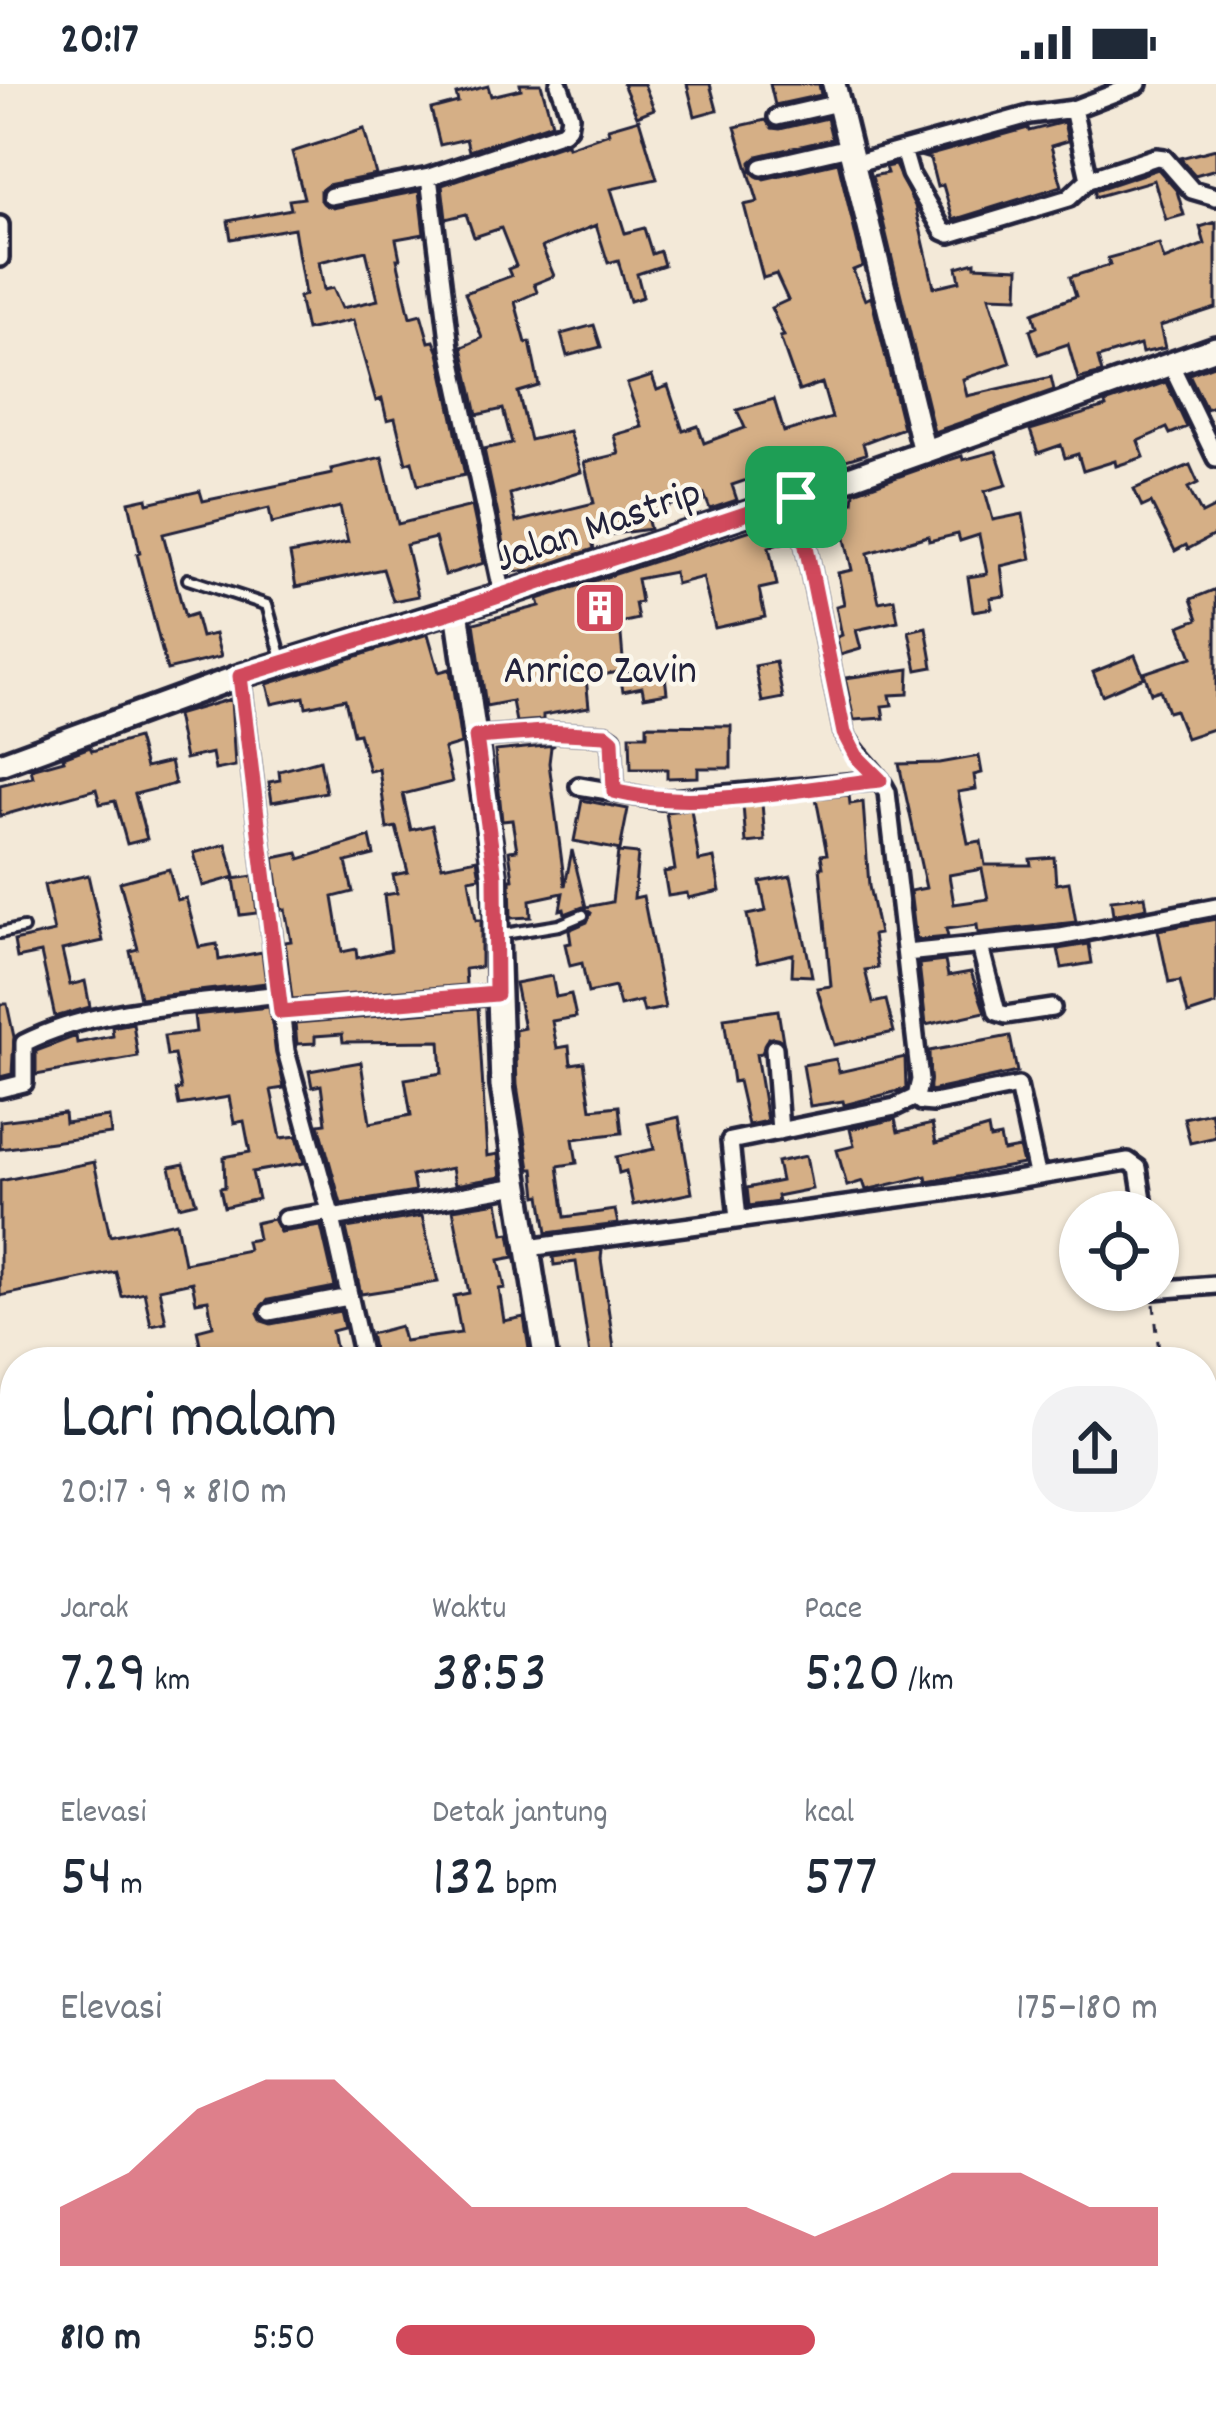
<!DOCTYPE html>
<html lang="id">
<meta charset="utf-8">
<style>
:root{--surface:#fff;--page:#f2f2f3;--text:#1f2937;--muted:#747a83;--accent:#d1495b}
body{margin:0;font-family:Dekko,sans-serif;background:var(--page);color:var(--text);height:100vh;display:flex;flex-direction:column;font-size:45px;white-space:nowrap}
*{box-sizing:border-box;margin:0}
p{font-size:39px;color:var(--muted)}
.icon{flex:none;width:66px;height:66px;fill:none;stroke:currentColor;stroke-width:2;stroke-linecap:round;stroke-linejoin:round}
.map{position:relative;flex:1;overflow:hidden}
.sheet{position:absolute;left:0px;top:1263px;width:1218px;height:1062px;display:flex;flex-direction:column;background:var(--surface);border-radius:48px 48px 0 0;box-shadow:0 3px 9px #0004}
.sheet>*{flex:none}
.fabs{position:absolute;left:1059px;top:1107px;display:grid;gap:24px}
.fabs a{display:grid;place-items:center;width:120px;height:120px;border-radius:50%;background:var(--surface);box-shadow:0 3px 9px #0004;font-size:60px}
.pin{position:absolute;display:grid;place-items:center;width:102px;height:102px;color:#fff;margin:-51px;border-radius:24px;box-shadow:0 6px 18px #0006}
.round{display:grid;place-items:center;flex:none;width:126px;height:126px;border-radius:48px;background:var(--page)}
.overview{display:flex;align-items:center;justify-content:space-between;height:204px;padding:0 60px}
h1{font-size:66px;font-weight:600;line-height:90px}
.metrics{display:grid;grid-template-columns:repeat(3,1fr);gap:18px;height:204px;padding:12px 60px}
.metrics div{display:grid;align-content:center}
.metrics b{font-size:60px;font-weight:600}
.metrics small{font-size:33px;font-weight:400}
.metrics p{font-size:33px}
.chart{height:336px;padding:24px 60px}
.chart p{display:flex;justify-content:space-between}
.chart svg{width:100%;height:216px;margin-top:12px;fill:var(--accent);opacity:.7}
ul{padding:0 60px;list-style:none;font-size:39px}
li{display:grid;grid-template-columns:192px 144px 1fr;align-items:center;height:90px}
li i{height:30px;border-radius:15px;background:var(--accent)}
.status{display:flex;justify-content:space-between;align-items:center;height:84px;padding:0 60px;background:var(--surface);direction:ltr}
.status svg{height:33px;fill:currentColor}
.map>svg:first-child{display:block}
.built{fill:#ead8bf}
.building{fill:#d5af86;stroke:#22223b;stroke-width:3;fill-rule:evenodd}
.lines{fill:none;stroke-linecap:round;stroke-linejoin:round}
.lane-casing{stroke:#22223b;stroke-width:16}
.street-casing{stroke:#22223b;stroke-width:24}
.secondary-casing{stroke:#22223b;stroke-width:30}
.path{stroke:#22223b;stroke-width:3;stroke-dasharray:9 9;stroke-linecap:butt}
.lane{stroke:#fbf7ec;stroke-width:8}
.street{stroke:#fbf7ec;stroke-width:15}
.secondary{stroke:#fbf7ec;stroke-width:21}
.route-casing{stroke:#fff;stroke-width:24}
.route{stroke:#d1495b;stroke-width:15}
.labels{text-anchor:middle;stroke-width:9;stroke-linejoin:round;paint-order:stroke}
.street-label{font-size:42px;fill:#22223b;stroke:#fbf7ec}
.poi-label{font-size:42px;fill:#22223b;stroke:#fbf7ec}
</style>
<div class="status"><b>20:17</b><svg viewBox="0 0 49 12"><path d="M0 12V9h3v3zM5 12V6h3v6zM10 12V3h3v9zM15 12V0h3v12zM26 1h20v11H26zM47 4h2v5h-2z"/></svg></div>
<div class="map">
<svg width="1216" height="2325" viewBox="0 0 1216 2325">
<rect width="100%" height="100%" fill="#f3e9d8"/>
<filter id="ink" filterUnits="userSpaceOnUse"><feTurbulence type="fractalNoise" baseFrequency=".00833" numOctaves="2"/><feDisplacementMap in="SourceGraphic" scale="24" xChannelSelector="R" yChannelSelector="G"/><feConvolveMatrix kernelMatrix="1 2 1 2 8 2 1 2 1" color-interpolation-filters="sRGB"/></filter>
<g filter="url(#ink)">
<!-- built -->
<path class="built" d="M1216,2031V2325L1074,2324L1073,2310H1203V2032Z"/>
<!-- building -->
<path class="building" d="M520,0H541L552,39L469,67L466,55L440,61L431,25L458,18L456,10L488,2L491,12L521,5Z
M623,0H644L654,25L637,32Z
M687,0H710L717,26L695,32Z
M770,0H819L821,11L775,21Z
M827,34L832,55L758,72L751,78V87L764,95L838,78L863,182L853,186L865,216L871,213L903,344L863,359L866,370L823,383L820,373L794,380L732,401L737,416L710,425L704,410L646,430L650,445L591,453L594,465L532,486L510,488L484,365L512,359L503,325L477,331L462,263L482,254L465,209L511,192L508,185L516,182L501,144L474,153L466,130L446,135L442,101L567,59L568,63L609,49L608,44L639,35L657,95L611,105L625,149L644,144L652,170L660,167L664,181L637,190L643,213L630,217L618,176L608,179L596,141L542,163L554,192L534,200L537,208L515,218L526,259L530,258L539,302L518,308L530,356L569,347L581,388L510,410L516,438L594,419L584,378L619,370L614,351L642,343L627,300L652,292L657,306L668,302L683,347L698,342L704,359L745,344L737,326L774,315L784,348L832,334L822,299L799,307L780,253L784,252L771,224L788,216L776,190L763,194L744,121L758,118L735,43L766,36L772,44L780,45Z
M1064,38L1068,57L1051,62L1062,102L953,136L943,101L937,103L930,75L923,73L1028,44L1029,47Z
M364,45L376,91L328,101L320,107V115L333,124L419,107L424,150L396,155L400,175H397L410,233L421,230L429,258L434,257L439,269L465,391L418,401L412,377L406,379L395,334L387,336L382,315L376,317L353,236L306,246L299,213L305,211L294,144L231,155L228,137L291,125L289,116L304,114L292,68ZM366,167L378,216L342,224L333,204L324,206L319,178Z
M1216,65V85L1195,91L1180,74Z
M895,81L915,122L934,203L960,197L957,183L975,178V182L1019,184L1018,213L989,212L1010,279L963,295L967,312L1051,293L1054,306L934,348L872,92L887,89L885,83Z
M1158,85L1177,107L1184,131L1166,136L1154,96L1095,113V106Z
M1216,138V224L1160,242L1165,264L1142,269L1140,261L1098,274L1102,289L1078,295L1068,260L1038,270L1030,246L1037,243L1033,229L1076,212L1070,193L1110,181L1108,174L1159,160L1164,176L1205,160L1200,143Z
M594,241L601,263L567,272L561,250Z
M1216,280V321L1206,325L1189,290Z
M1166,298L1187,343L1170,350L1167,344L1138,357L1144,373L1116,382L1115,377L1083,387L1078,370L1065,374L1061,361L1038,369L1030,346L1106,323L1105,319Z
M996,367L1007,401L985,407L993,436L1023,430L1031,475L1001,482L1005,512L990,514L992,524L973,527L968,493L987,490L979,451L960,457L958,450L929,457L928,452L868,469L879,518L894,515L898,537L856,546L861,565L840,571L837,553L842,551L841,547L836,522L844,520L838,489L852,486L842,441L829,444L825,424L853,418L854,408L920,385L962,372L963,376Z
M382,373L398,440L472,422L484,479L445,491L435,454L406,461L418,512L393,517L383,485L296,503L290,470L348,458L340,423L272,439L269,424L163,450L185,533L195,530L201,553L215,550L221,573L167,586L137,470L140,469L129,418L147,414L148,419L200,407L203,417L332,390L331,385Z
M1190,381L1198,399L1188,404L1202,430L1216,423V450L1188,465L1186,461L1175,467L1151,419L1142,423L1134,405Z
M788,434L793,456L769,463L777,501L759,505L765,533L715,544L703,493L676,500L674,488L637,495L641,518L635,519L638,535L620,539L624,587L586,594L589,623L543,631V636L516,638L512,617L486,622L474,539L540,522L538,515Z
M1216,505V644L1186,654L1175,626L1168,628L1160,606L1151,609L1144,589L1192,573L1180,542L1198,535L1191,515Z
M926,543L933,583L917,586L909,547Z
M428,550L439,588L450,585L461,660L444,665L452,698L403,710L411,746L432,741L442,782L477,775L480,793L469,795L476,836H481V883L465,885L466,901L292,915L285,858L291,857L285,825H281L274,774L298,769L300,775L370,753L374,771L346,778L353,808L333,813L342,868L356,865L357,874L391,866L384,811L397,809L393,791L408,788L396,743L387,745L379,685L369,687L359,649L353,650L345,615L306,623L304,613L272,620L267,600Z
M1135,571L1144,593L1102,611L1093,588Z
M776,578L783,614L762,618L755,582Z
M664,583L667,609L644,613L642,603L623,607L620,591Z
M909,585L908,610L890,611L892,621L882,622L884,634L854,636L845,594Z
M231,615L235,682L215,686L212,669L185,675L176,631Z
M647,641L731,642V684H698V693L667,694V685H631L630,651H647Z
M137,654L145,684L170,678L175,700L135,710L147,755L127,760L115,717L100,720L96,705L0,732V701L33,693L31,685L64,676L63,673L90,663L92,667Z
M555,661L551,663L549,679L565,802L572,766L586,823L612,818L618,768L638,770L634,814L643,812L665,924L644,928L641,917L620,922L615,903L588,909L582,879L570,882L565,860L571,859L569,846L587,838L591,829L583,823L565,830L564,825L560,826L563,809L530,816L531,833L511,834L510,795H513L509,767L517,766L512,736L502,737L495,667Z
M979,672L982,689L974,691L976,705L958,708L968,759L981,757L985,781H1031L1030,775L1054,773L1056,800L1069,798L1076,838L978,849L977,841L946,845L948,853L916,856L910,807L926,804L899,680L940,679ZM982,785L988,815L954,820L949,791Z
M320,676L326,708L272,718L269,698L280,696L279,687Z
M849,711L850,720L863,718L869,802L879,850L873,851L878,884L865,886L873,919L886,916L894,948L834,961L817,904L831,902L820,783H823L821,771L827,770L816,714Z
M582,716L628,725L620,766L574,757Z
M762,719L765,757L746,759L743,721Z
M691,725L699,777L714,774L720,807L688,814L687,809L668,812L664,788L675,786L666,728Z
M226,760L235,793L203,802L194,769Z
M169,785L177,816L186,814L199,863L217,860L219,876L262,868L266,899L140,914L130,867L138,865L120,798Z
M88,791L103,857L62,866L70,901L85,897L90,923L55,933L41,869L17,874L14,857L54,848L44,801Z
M253,792L257,829L240,831L234,795Z
M791,792L807,867L812,892L792,891L793,870L758,878L747,831L766,827L760,798Z
M1145,812L1147,824L1113,831L1111,816Z
M1216,835V921L1188,930L1180,897L1169,899L1158,846Z
M1089,860L1092,879L1062,884L1058,865Z
M945,877L948,892L971,888L985,928L926,941L919,880Z
M552,892L556,913L571,910L576,933L552,937L557,964L569,962L571,980L584,978L591,1025L619,1022L622,1049L573,1055L577,1079L558,1082L565,1133L615,1126L618,1140L547,1149L541,1111L537,1112L534,1085H530L517,1001L515,946L524,944L515,899Z
M0,920H7L14,953L12,990L0,993Z
M269,923L284,1004L271,1006L281,1054L297,1052L304,1079L252,1088L258,1115L224,1123L220,1104L225,1103L224,1073L250,1068L244,1037L234,1039L229,1013L179,1021L176,1006L181,1005L174,971L167,972L164,952L196,948L194,931Z
M478,924L487,1072L498,1070L501,1093L455,1101L452,1084L412,1092L415,1108L341,1120L319,1040L326,1039L321,1001L312,1003L309,987L361,978L370,1039L411,1031L405,995L442,989L440,957L343,958L342,950L315,952V959L297,960L295,939Z
M778,926L783,957L768,954L762,969L756,970L767,1037L748,1041L738,997L733,998L724,934Z
M133,939L138,973L36,991V967L76,952L77,959L113,952L112,943Z
M1010,952L1017,988L930,1007L929,967Z
M905,973L906,1005L844,1021L843,1017L810,1022L803,981L836,975L839,988Z
M1211,1028L1216,1053L1190,1059L1184,1034Z
M64,1029L65,1039L109,1033L111,1050L0,1065V1037Z
M679,1033L692,1109L633,1121L626,1087L619,1089L616,1073L654,1065L648,1040Z
M895,1035L898,1048L932,1040L936,1059L988,1044L990,1055L1000,1053L1003,1067L1019,1064L1023,1080L927,1098L926,1092L866,1106L863,1097L847,1102L837,1066L854,1062L850,1045Z
M806,1072L812,1105L777,1112L778,1118L749,1122L747,1104L781,1097L777,1078Z
M94,1078L110,1152L176,1138L184,1179L248,1166L246,1157L258,1155L255,1139L273,1135L280,1148L321,1142L335,1203L268,1216L258,1229L262,1237L271,1240L340,1227L344,1244L332,1247L338,1278H251V1275L204,1278L197,1246L213,1242L208,1216L196,1218L192,1198L159,1205L166,1238L151,1241L144,1208L122,1213L116,1188L0,1212V1097Z
M184,1080L196,1118L179,1122L170,1083Z
M498,1118L504,1150L510,1149L514,1173L499,1176L505,1204L499,1205L504,1237L524,1233L531,1278H376L370,1250L400,1242L404,1257L461,1249L454,1212L469,1209L453,1125Z
M422,1132L438,1198L361,1210L346,1144Z
M602,1166L601,1175L616,1278H591L576,1178L554,1181L553,1173Z
M15,1334V1381L0,1385V1337Z
M15,1493V1643L0,1646V1496Z
M14,2088L15,2119L0,2121V2089Z
M15,2246V2271L8,2272L19,2325H0V2248Z
M234,2310H307L306,2325H235Z
M864,2310H948L947,2325H864Z
M1013,2310L1089,2311V2325H1013Z"/>
<g class="lines">
<!-- lane casing -->
<g class="lane-casing">
<path id="lane" d="M188,495L267,521L283,578
M0,849L23,844
M498,851L559,841L583,831
M0,1676L15,1674
M227,2325V2319"/>
</g>
<!-- street casing -->
<g class="street-casing">
<path id="street" d="M1073,25L1089,95
M777,33L838,19
M903,66L1029,31L1073,25L1138,0
M853,80L903,66L910,90L943,147L950,150L1069,114L1089,95L1156,73L1164,74L1192,106L1216,113
M762,83L849,63
M331,112L429,93
M0,141V174
M1171,281L1216,374
M503,511L450,264L429,93L563,48L568,43L570,32L559,0
M240,592L286,967L332,1134L518,1102
M476,653L544,648L606,651L612,655L614,707
M579,702L661,716L880,696
M980,862L997,928L1006,931L1052,924
M906,869L1060,853L1216,823
M281,928L496,911
M774,964L780,1047
M0,1005L24,999V959C99,921 195,921 279,910
M916,1013L921,1018L933,1019L1018,1002L1037,1090
M332,1134L364,1278
M285,1135L331,1128
M738,1135L730,1057L895,1023L916,1013L920,996L887,708C877,686 854,672 844,649L796,413
M528,1164L950,1107L1128,1077L1138,1084L1145,1128
M1153,1206L1216,1201
M270,1228L349,1213
M0,1879L15,1877
M0,1976L15,1974
M0,2061L15,2059
M816,2310L835,2325"/>
</g>
<!-- secondary casing -->
<g class="secondary-casing">
<path id="secondary" d="M834,0L924,368
M457,526L495,792L502,1002L546,1278
M0,680L240,592L503,511L796,413L1216,264
M700,2310L702,2325"/>
</g>
<!-- path -->
<path class="path" d="M1154,1220L1160,1278"/>
<!-- lane -->
<use href="#lane" class="lane"/>
<!-- street -->
<use href="#street" class="street"/>
<!-- secondary -->
<use href="#secondary" class="secondary"/>
</g>
</g>
<g class="lines" filter="url(#ink)">
<!-- route casing -->
<g class="route-casing">
<path id="route" d="M796,413L844,649L856,672L880,696C801,704 690,728 614,707L612,656L606,651L544,648L476,653L495,792L496,910L281,928L240,592L457,526Z"/>
</g>
<!-- route -->
<use href="#route" class="route"/>
</g>
<!-- icons -->
<defs>
<g id="building-square" transform="scale(2.7)"><rect x="-9" y="-9" width="18" height="18" rx="4" fill="#d1495b" stroke="#fbf7ec"/><path d="M-4-6H4V6H1V3H-1V6H-4ZM-2.5-4.3h1.7v1.8h-1.7ZM.8-4.3h1.7v1.8H.8ZM-2.5-1h1.7V.8h-1.7ZM.8-1h1.7V.8H.8Z" fill="#fff"/></g>
</defs>
<g fill-rule="evenodd">
<use href="#building-square" x="600" y="524"/>
</g>
<g class="labels">
<!-- street labels -->
<g class="street-label">
<text transform="translate(597 438) rotate(-19)" y="15">Jalan Mastrip</text>
</g>
<!-- poi labels -->
<g class="poi-label">
<text x="600" y="598">Anrico Zavin</text>
</g>
</g>
</svg>
<div class="fabs">
<a><svg class="icon" aria-label="locate" viewBox="0 0 24 24"><circle cx="12" cy="12" r="6"/><path d="M12 2v4M12 18v4M2 12h4M18 12h4"/></svg></a>
</div>
<div class="pin" style="left:796px;top:413px;background:#1e9e55"><svg class="icon" aria-label="arrive" viewBox="0 0 24 24"><path d="M6 21V4h12l-3 4 3 4H6"/></svg></div>
<section class="sheet">
<div class="overview"><div><h1>Lari malam</h1><p>20:17 · 9 × 810 m</p></div><a class="round"><svg class="icon" aria-label="share" viewBox="0 0 24 24"><path d="M12 15V3M7 8l5-5 5 5M5 13v7h14v-7"/></svg></a></div>
<div class="metrics">
<div><p>Jarak</p><b>7.29<small> km</small></b></div>
<div><p>Waktu</p><b>38:53</b></div>
<div><p>Pace</p><b>5:20<small> /km</small></b></div>
</div>
<div class="metrics">
<div><p>Elevasi</p><b>54<small> m</small></b></div>
<div><p>Detak jantung</p><b>132<small> bpm</small></b></div>
<div><p>kcal</p><b>577</b></div>
</div>
<div class="chart"><p><span>Elevasi</span>175–180 m</p>
<svg viewBox="0 0 160 44" preserveAspectRatio="none"><path d="M0 44V32L10 25L20 12L30 6L40 6L50 19L60 32L70 32L80 32L90 32L100 32L110 38L120 32L130 25L140 25L150 32L160 32V44z"/></svg>
</div>
<ul>
<li><b>810 m</b>5:50<i style="width:55%"></i></li>
</ul>
</section>
</div>
